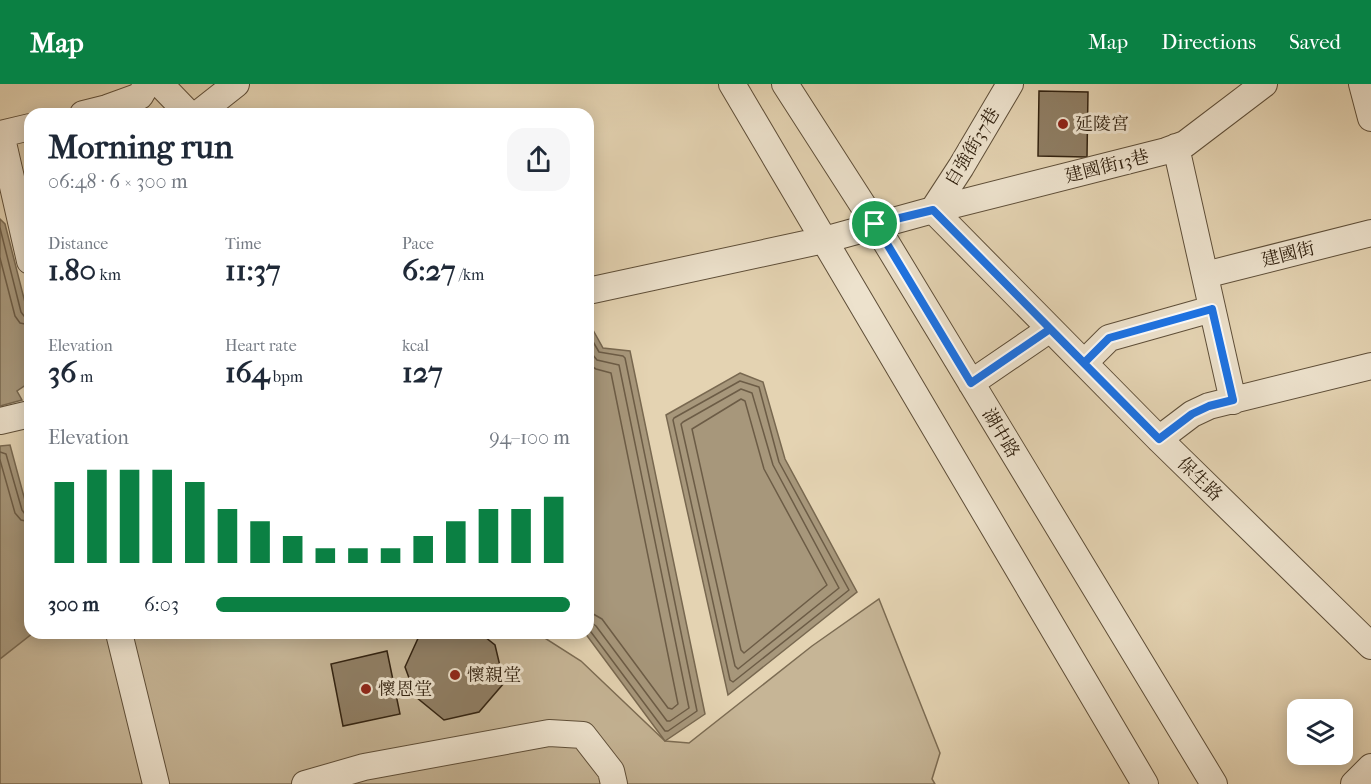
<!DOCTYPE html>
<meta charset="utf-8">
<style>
:root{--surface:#fff;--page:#f6f6f7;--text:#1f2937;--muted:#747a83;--accent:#0b8043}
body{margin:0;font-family:"IM FELL French Canon","Noto Serif TC",serif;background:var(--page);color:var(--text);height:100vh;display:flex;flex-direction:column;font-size:22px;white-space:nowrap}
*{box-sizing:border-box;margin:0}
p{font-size:20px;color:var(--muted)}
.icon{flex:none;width:33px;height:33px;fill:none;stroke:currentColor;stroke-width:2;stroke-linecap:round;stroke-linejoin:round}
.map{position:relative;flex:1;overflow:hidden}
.details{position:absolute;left:24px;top:24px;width:570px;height:531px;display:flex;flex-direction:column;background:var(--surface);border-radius:18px;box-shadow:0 3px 15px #0003}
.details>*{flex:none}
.tools{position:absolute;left:1287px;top:615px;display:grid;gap:12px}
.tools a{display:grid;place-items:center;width:66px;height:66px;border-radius:12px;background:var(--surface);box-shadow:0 3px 15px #0003;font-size:30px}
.pin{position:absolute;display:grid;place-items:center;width:51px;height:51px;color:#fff;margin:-26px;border:3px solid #fff;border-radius:50%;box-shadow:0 2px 6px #0007}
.round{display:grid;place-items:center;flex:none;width:63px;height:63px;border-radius:18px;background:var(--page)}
.headline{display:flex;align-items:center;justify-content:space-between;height:102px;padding:0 24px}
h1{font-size:33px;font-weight:800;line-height:45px}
.stats{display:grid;grid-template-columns:repeat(3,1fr);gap:9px;height:102px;padding:6px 24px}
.stats div{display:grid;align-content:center}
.stats b{font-size:30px;font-weight:800}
.stats small{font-size:16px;font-weight:400}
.stats p{font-size:16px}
.chart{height:168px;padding:12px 24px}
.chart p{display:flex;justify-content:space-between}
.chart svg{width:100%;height:108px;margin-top:6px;stroke:var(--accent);stroke-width:6}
ul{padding:0 24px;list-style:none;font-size:20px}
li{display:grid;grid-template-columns:96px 72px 1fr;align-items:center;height:45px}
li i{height:15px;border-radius:8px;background:var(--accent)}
header{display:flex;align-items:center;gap:36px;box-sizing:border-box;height:84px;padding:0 30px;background:var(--accent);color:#fff}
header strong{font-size:28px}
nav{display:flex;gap:33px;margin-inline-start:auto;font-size:21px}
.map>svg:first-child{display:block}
.green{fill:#c6b596;stroke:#7c6c53;stroke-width:1.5}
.water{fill:#a7977b;stroke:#786850;stroke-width:1.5}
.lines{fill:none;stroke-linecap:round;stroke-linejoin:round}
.shore{stroke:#6c5c46;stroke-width:1.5}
.building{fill:#8f7e64;stroke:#322210;stroke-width:1.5}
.minor-casing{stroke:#5e4e38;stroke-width:28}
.minor{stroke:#ede2cd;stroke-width:26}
.route-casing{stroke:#fff;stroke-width:12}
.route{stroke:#1a73e8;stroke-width:8}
.poi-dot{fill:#8f2418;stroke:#ede2cd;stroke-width:2}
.labels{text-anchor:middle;stroke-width:6;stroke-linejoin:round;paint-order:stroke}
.poi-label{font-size:18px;fill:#322210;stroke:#ede2cd;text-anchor:start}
.street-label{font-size:18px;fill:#322210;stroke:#ede2cd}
</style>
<header>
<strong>Map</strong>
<nav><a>Map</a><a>Directions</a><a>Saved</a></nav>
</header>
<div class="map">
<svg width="1371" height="700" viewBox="0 0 1371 700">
<rect width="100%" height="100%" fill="#e4d3b2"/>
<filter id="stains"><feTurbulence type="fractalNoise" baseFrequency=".00333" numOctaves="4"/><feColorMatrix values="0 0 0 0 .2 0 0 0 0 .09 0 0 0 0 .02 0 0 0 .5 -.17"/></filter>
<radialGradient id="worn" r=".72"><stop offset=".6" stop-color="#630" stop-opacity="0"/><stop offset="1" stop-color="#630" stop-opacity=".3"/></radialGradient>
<!-- green -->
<path class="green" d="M879,515L940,669L932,695L935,700H0V567L30,549H537L581,577L665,657L689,659L812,562Z"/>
<!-- water -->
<path class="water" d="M0,135L5,140L30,238V298L17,307L22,316L0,322Z
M588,237L603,264L630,267L705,630L665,657L585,549H588Z
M740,289L763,298L785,375L857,508L728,611L666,331Z
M10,361L30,435V549H33L0,575V362Z"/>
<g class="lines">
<!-- shore -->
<path class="shore" d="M0,144L21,228L24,232L30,233
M0,174L15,232L20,239L30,241
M588,249L599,268L623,272L625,274L697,627L668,647H665L588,544
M588,265L597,276L619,281L689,624L670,637H667L596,542L588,536
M588,280L596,285L611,289L678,620L672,625L668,624L602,535L588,527
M740,297L759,303L779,378L849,506L733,598L730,596L673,336L674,334Z
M741,305L752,309L773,381L839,504L738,585L735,582L681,340L683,338Z
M741,315L745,317L764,385L827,501L744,569L741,566L692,345Z
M0,368L6,370L22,426L25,430L30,431
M0,376L15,429L21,436L30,438"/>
</g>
<!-- building -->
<path class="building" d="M1039,7L1088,8L1087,73L1038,72Z
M480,549L495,561L504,599L479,628L444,636L416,613L405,583L420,550Z
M387,567L400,630L343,642L331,580Z"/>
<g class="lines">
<!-- minor casing -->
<g class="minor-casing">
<path id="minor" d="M160,0L189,30
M732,0L1145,700
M785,0L875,140L1214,700
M1362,0L1371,34
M83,30L107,24L140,12L147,0
M198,30L236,0
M30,43L1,50L30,177
M1176,63L1233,317
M933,126L1166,67L1185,60L1264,0
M933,126L961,83L1010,0
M1205,191L1371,149
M588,207L824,156L933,126L1159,355L1371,562
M1084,279L1109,254L1212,225
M971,299L1050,245
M0,337L30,330
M1159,355L1192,330L1209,322L1371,282
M119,549L156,700
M305,700L364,683L549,649L583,651L611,687L614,700
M1354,700L1371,683"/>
</g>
<!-- minor -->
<use href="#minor" class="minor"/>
</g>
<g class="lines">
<!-- route casing -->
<g class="route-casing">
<path id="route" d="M875,140L971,299L1050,245L1159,355L1192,330L1209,322L1233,316L1212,225L1109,254L1084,279L933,126L875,140"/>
</g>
<!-- route -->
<use href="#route" class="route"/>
</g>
<!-- markers -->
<g class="poi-dot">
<circle cx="1063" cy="40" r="6"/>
<circle cx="455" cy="591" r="6"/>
<circle cx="366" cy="605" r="6"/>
</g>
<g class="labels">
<!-- poi labels -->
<g class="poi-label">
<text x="1075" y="46">延陵宮</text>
<text x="467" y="597">懷親堂</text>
<text x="378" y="611">懷恩堂</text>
</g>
<!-- street labels -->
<g class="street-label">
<text transform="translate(972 63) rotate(-59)" y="6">自強街37巷</text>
<text transform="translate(1107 82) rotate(-14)" y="6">建國街13巷</text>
<text transform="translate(1288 170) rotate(-14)" y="6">建國街</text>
<text transform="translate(1001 349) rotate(59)" y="6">湖中路</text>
<text transform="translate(1200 395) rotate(44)" y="6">保生路</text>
</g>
</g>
<rect width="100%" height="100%" filter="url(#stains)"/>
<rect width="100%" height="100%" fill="url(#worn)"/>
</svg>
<div class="tools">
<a><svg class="icon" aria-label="layers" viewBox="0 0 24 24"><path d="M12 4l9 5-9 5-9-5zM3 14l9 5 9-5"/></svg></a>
</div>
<div class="pin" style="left:875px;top:140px;background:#1e9e55"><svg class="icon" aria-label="arrive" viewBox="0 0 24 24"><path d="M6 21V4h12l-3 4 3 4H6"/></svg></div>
<section class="details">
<div class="headline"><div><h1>Morning run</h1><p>06:48 · 6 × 300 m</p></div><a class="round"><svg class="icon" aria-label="share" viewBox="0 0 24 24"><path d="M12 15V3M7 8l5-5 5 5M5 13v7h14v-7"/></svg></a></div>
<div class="stats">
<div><p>Distance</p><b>1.80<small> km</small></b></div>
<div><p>Time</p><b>11:37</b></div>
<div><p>Pace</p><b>6:27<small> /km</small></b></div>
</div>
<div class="stats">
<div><p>Elevation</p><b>36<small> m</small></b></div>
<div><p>Heart rate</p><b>164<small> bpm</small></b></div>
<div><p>kcal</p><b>127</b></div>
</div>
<div class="chart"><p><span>Elevation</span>94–100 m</p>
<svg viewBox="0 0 160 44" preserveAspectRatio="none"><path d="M5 44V11M15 44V6M25 44V6M35 44V6M45 44V11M55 44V22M65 44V27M75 44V33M85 44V38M95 44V38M105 44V38M115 44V33M125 44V27M135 44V22M145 44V22M155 44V17"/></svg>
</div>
<ul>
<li><b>300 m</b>6:03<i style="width:100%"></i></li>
</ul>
</section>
</div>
